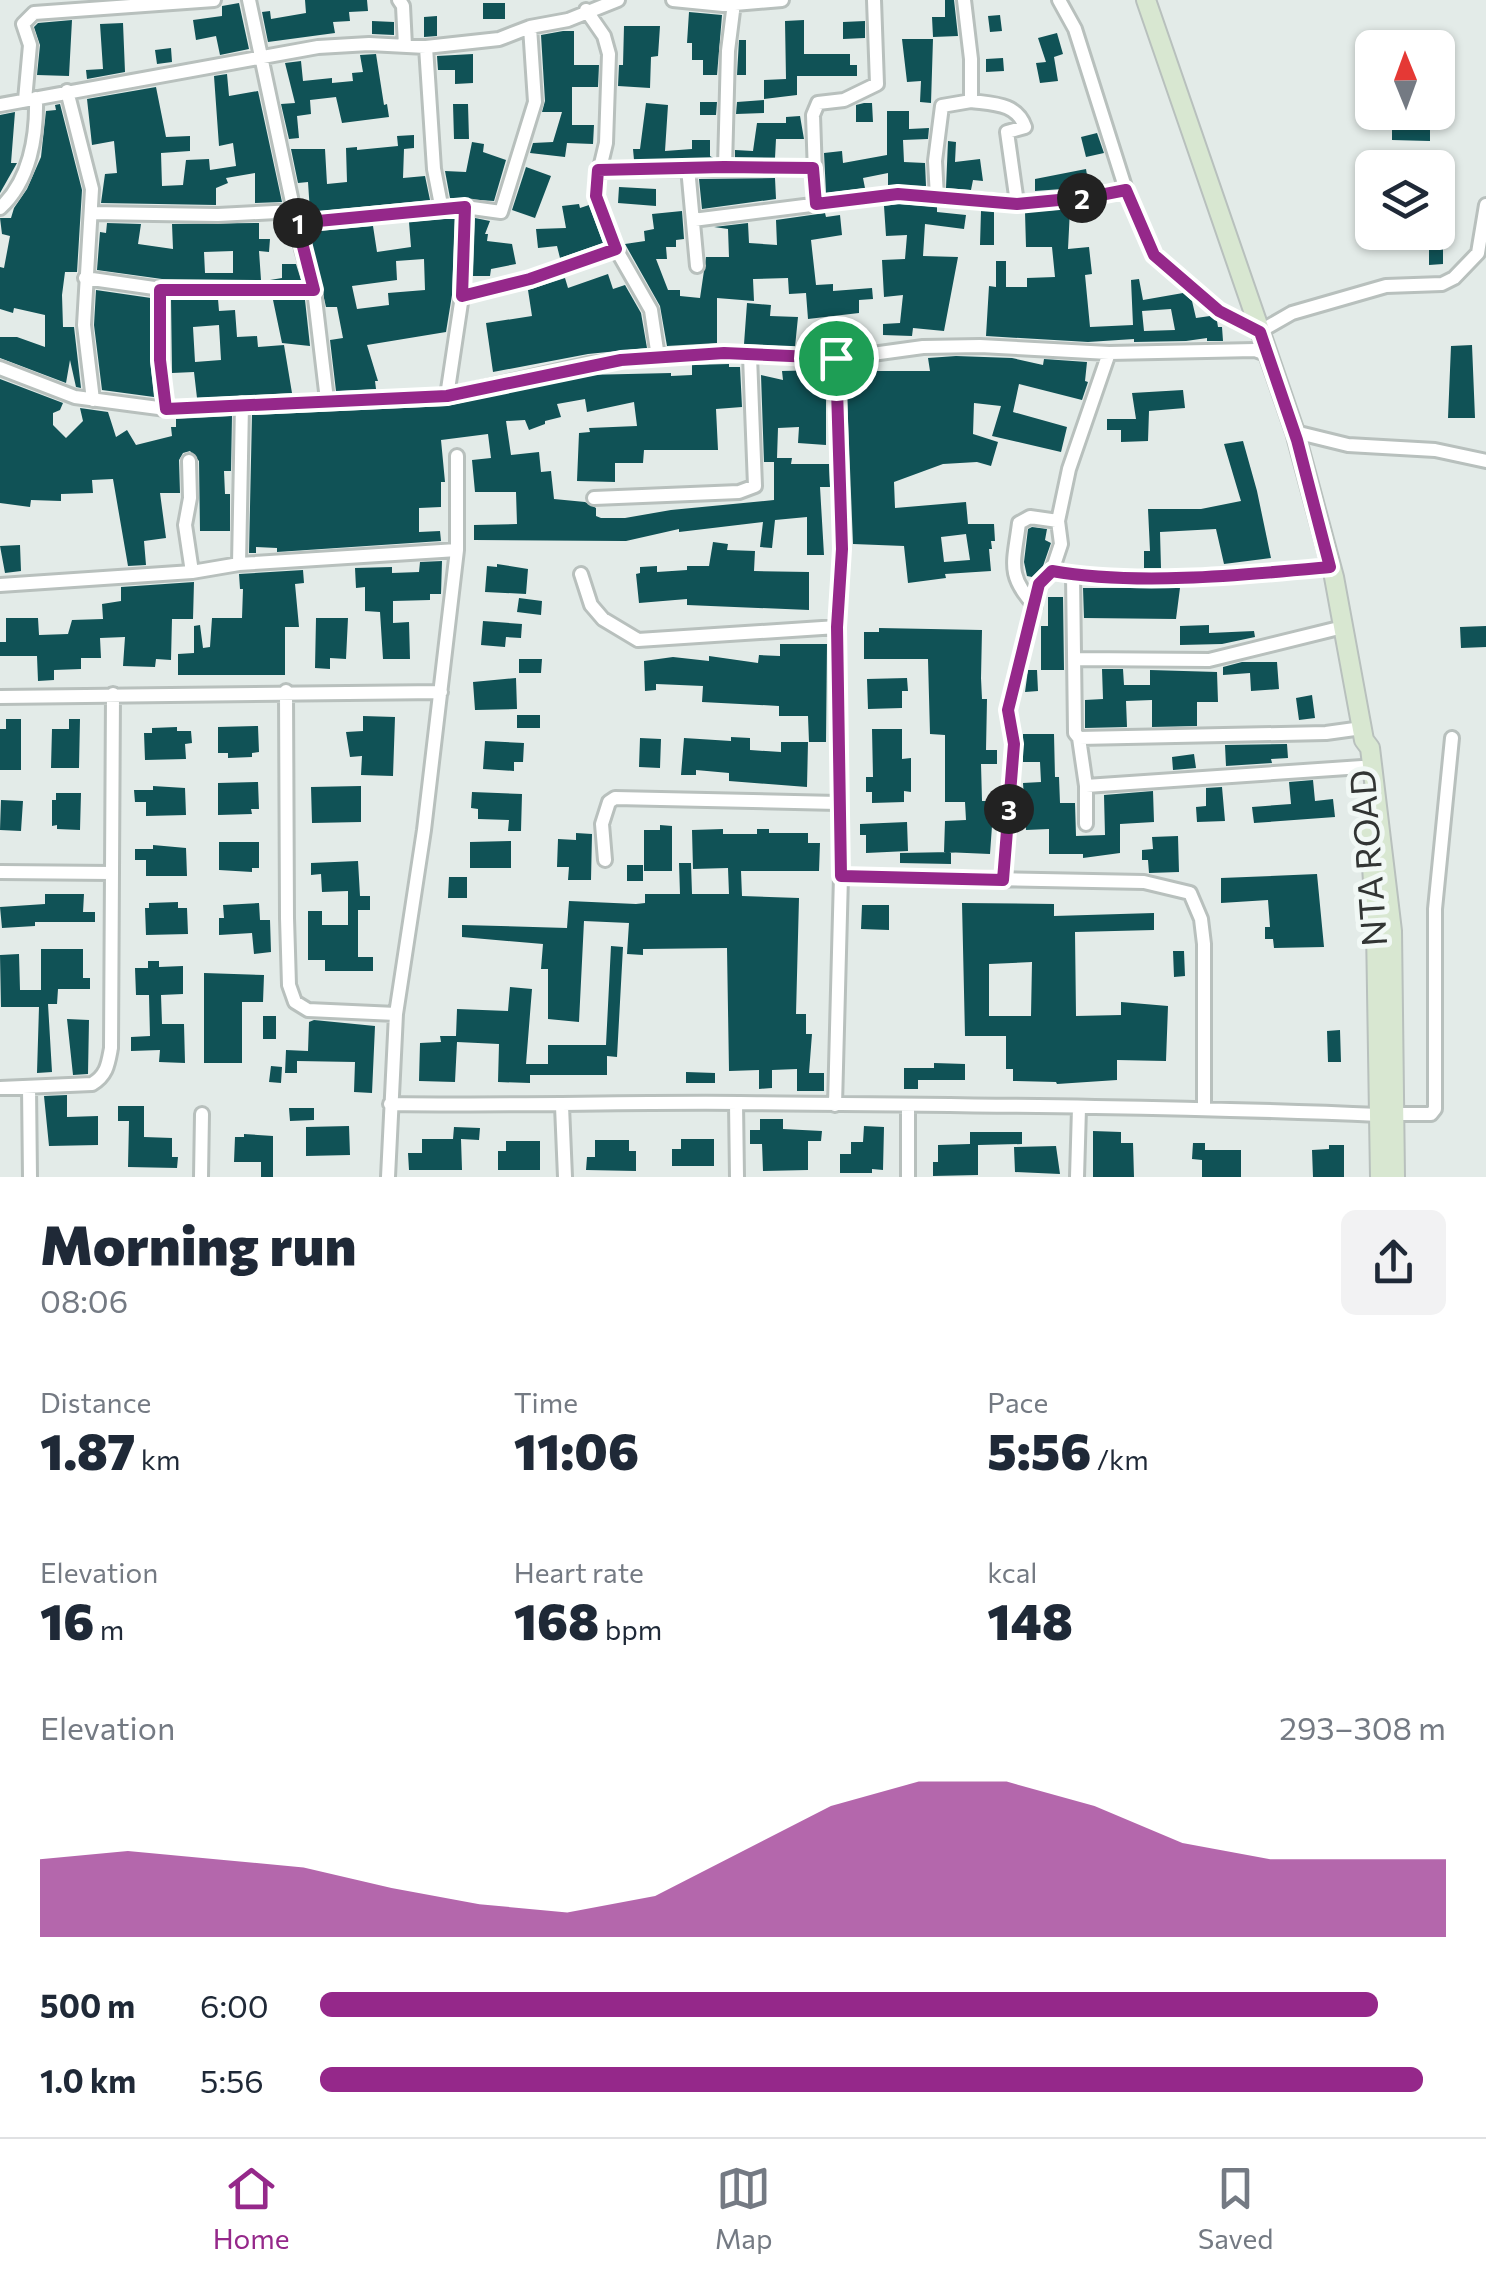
<!DOCTYPE html>
<meta charset="utf-8">
<style>
:root{--surface:#fff;--page:#f2f2f3;--text:#1f2937;--muted:#747a83;--line:#e0e1e3;--accent:#95288a}
body{margin:0;font-family:Commissioner,sans-serif;background:var(--page);color:var(--text);height:100vh;display:flex;flex-direction:column;font-size:38px;white-space:nowrap}
*{box-sizing:border-box;margin:0}
p{font-size:32px;color:var(--muted)}
.icon{flex:none;width:55px;height:55px;fill:none;stroke:currentColor;stroke-width:2;stroke-linecap:round;stroke-linejoin:round}
.map{position:relative;height:1177px;overflow:hidden}
.panel{display:flex;flex-direction:column;background:var(--surface);flex:1}
.panel>*{flex:none}
.needle{width:65px;rotate:359deg}
.controls{position:absolute;left:1355px;top:30px;display:grid;gap:20px}
.controls a{display:grid;place-items:center;width:100px;height:100px;border-radius:15px;background:var(--surface);box-shadow:0 2px 8px #0004;font-size:50px}
.pin{position:absolute;display:grid;place-items:center;width:85px;height:85px;color:#fff;margin:-42px;border:5px solid #fff;border-radius:50%;box-shadow:0 2px 10px #0007}
.km{position:absolute;width:50px;height:50px;margin:-25px;border-radius:50%;background:#222;color:#fff;font-size:28px;line-height:50px;text-align:center}
.round{display:grid;place-items:center;flex:none;width:105px;height:105px;border-radius:15px;background:var(--page)}
.head{display:flex;align-items:center;justify-content:space-between;height:170px;padding:0 40px}
h1{font-size:55px;font-weight:800;line-height:75px}
.stats{display:grid;grid-template-columns:repeat(3,1fr);gap:15px;height:170px;padding:10px 40px}
.stats div{display:grid;align-content:center}
.stats b{font-size:50px;font-weight:800}
.stats small{font-size:28px;font-weight:400}
.stats p{font-size:28px}
.chart{height:280px;padding:20px 40px}
.chart p{display:flex;justify-content:space-between}
.chart svg{width:100%;height:180px;margin-top:10px;fill:var(--accent);opacity:.7}
ul{padding:0 40px;list-style:none;font-size:32px}
li{display:grid;grid-template-columns:160px 120px 1fr;align-items:center;height:75px}
li i{height:25px;border-radius:12px;background:var(--accent)}
.tab-bar{display:flex;justify-content:space-around;align-items:center;height:140px;border-top:2px solid var(--line);background:var(--surface);font-size:28px;color:var(--muted)}
.tab-bar a{display:grid;justify-items:center;gap:5px}
.tab-bar .on{color:var(--accent)}
.map>svg:first-child{display:block}
.building{fill:#105256;fill-rule:evenodd}
.lines{fill:none;stroke-linecap:round;stroke-linejoin:round}
.street-casing{stroke:#b8c0bd;stroke-width:18}
.secondary-casing{stroke:#b8c0bd;stroke-width:22}
.street{stroke:#fff;stroke-width:12}
.secondary{stroke:#d8e7d1;stroke-width:18}
.route-casing{stroke:#fff;stroke-width:20}
.route{stroke:#95288a;stroke-width:12}
.labels{text-anchor:middle;stroke-width:10;stroke-linejoin:round;paint-order:stroke}
.street-label{font-size:35px;fill:#323534;stroke:#f1f8f5}
</style>
<div class="map">
<svg width="1486" height="1177" viewBox="0 0 1486 1177">
<rect width="100%" height="100%" fill="#e3ebe8"/>
<!-- building -->
<path class="building" d="M305,0H367L368,11L349,12L350,21L333,22L335,33L268,42L262,12L270,11L271,19L306,13Z
M945,0H954L958,36L933,37L932,17H945Z
M239,3L249,49L220,55L216,36L196,40L193,20L222,16V6Z
M483,3H505V19H483Z
M689,12L722,15L717,75H703V60H692V43H687Z
M1000,15L1002,31L990,32L988,16Z
M437,16V36L424,37V17Z
M72,20L69,76L37,75L40,45L34,27L38,23Z
M804,20V54H850V65H857V76H797V95L764,99V80L786,79L785,21Z
M372,21L394,22V35L372,34Z
M865,21V38L843,39V22Z
M123,23L125,72L87,79L86,70L103,69L100,24Z
M624,26H660L658,56L651,57L650,88L618,86L619,65H623Z
M563,31H574V65H599L598,87H572V125H594L593,144L567,143L565,157L530,153L533,143L553,142L562,112H542L545,101L541,35Z
M1057,33L1063,54L1054,57L1058,81L1040,83L1036,63L1046,62L1038,38Z
M902,39H933L931,103L920,102L921,81L907,82Z
M739,40H746V75H737Z
M171,48L172,62L157,64L155,50Z
M376,54L384,105L387,104L389,117L342,123L336,97L310,100L311,114L297,116L299,138L289,139L281,104L295,103L285,63L301,61L303,81L332,78V83L353,81L352,73L363,72L360,55Z
M473,54V83L455,84V70H438L437,56Z
M1003,58L1004,71L986,72V59Z
M227,74L229,96L258,91L282,202L255,203V173L226,178L228,183L216,188V205L101,203L105,174L117,173L114,141L92,145L87,99L156,87L166,137L190,136V151L161,153L162,186L183,185L186,160L209,159L210,170L236,166L233,143L219,146L214,76Z
M764,100V113L736,114L737,102Z
M700,102H717L716,115H700Z
M646,103L668,105L665,151L692,149V140H710V156L715,159L634,160L633,149H640Z
M864,103H872L873,122H856V105Z
M60,104L82,190L77,272H65L62,295L63,327H74L81,388L76,387L70,360L66,383L0,358V337H17L45,347V315L14,308L13,313L0,309V267L4,268L10,236L2,234L0,218H11L14,208L27,189L41,157L46,111L56,110L55,105Z
M453,104H468L469,139H454Z
M887,111H909V129L929,128L928,139L903,140L904,162L925,163L926,186L888,185V173L863,178L865,188L826,193L824,153L842,151L843,163L887,155Z
M15,112L11,163H17L0,193V115Z
M800,116L804,139H776L775,158L735,159V150L753,151L757,123H786V117Z
M1392,120L1430,121V141L1392,140Z
M1097,133L1104,153L1086,157L1081,137Z
M414,135V148L404,149L403,178L425,176L430,200L310,212L308,182L298,183L291,149H325L327,184L347,182L346,148L357,147V150L398,146L397,136Z
M948,141L956,142L955,162L980,159L983,181L973,180L971,190L946,188Z
M472,142L484,144L483,152L506,160L494,201L450,198L445,171L466,172Z
M526,167L551,176L535,218L512,210Z
M1086,169L1089,187L1035,191V179Z
M775,178L776,199L702,209L699,179Z
M619,187L656,189V206L618,203Z
M579,204L580,208L589,205L603,243L560,258L557,246L538,248L536,229L566,228L562,206Z
M899,204L937,207V212L966,215L964,229L925,224L923,256L958,257L944,331L913,328L912,336L883,335V324L900,323L903,295L884,297L882,260L905,259L907,235L886,236L884,206Z
M1070,209L1068,249L1089,247L1092,274L1085,275L1090,327L1133,325L1131,280L1139,279L1143,300L1183,293L1192,301L1196,318L1210,316L1217,321L1218,327H1222L1223,341H1207V338L1186,341L1134,342V339L1088,342L986,336L989,286L996,287V261H1006V287H1027V278L1055,277L1052,247H1026L1025,212ZM1171,309L1175,330L1144,331L1142,311Z
M682,211L684,239L676,240V247H666L667,259H656L668,290H680V296L700,298L706,257H729L728,229L714,227L748,223L749,243L777,245L776,220L825,213L826,217L840,215L842,235L811,240L816,285L833,284V291L872,288L873,299L859,300V313L808,319L806,293L789,294L788,278L753,279L754,301L717,298V343L667,346L660,306L625,244L645,241L644,231L654,229L652,214Z
M981,211H994V245H980Z
M455,218L452,295L446,332L367,345L378,381H375L376,389L336,391L330,340L343,338L337,307H326L309,232L373,226L377,252L411,247L409,222ZM424,259L425,290L388,293L389,305L357,309L352,286L397,280L396,261Z
M475,218L490,221L485,234H488L487,241L512,244L516,264L491,269L490,276H473Z
M107,223L141,224L138,244L173,249L172,224L259,223V239H270L269,252L259,251L261,280L162,279L97,270L100,232L106,233ZM233,251V273H205L204,252Z
M1429,233H1443V264L1429,265Z
M282,264H296L301,280H270L282,278Z
M608,274L613,289L625,285L641,313L647,348L588,354L493,372L486,323L532,316L528,290L565,278L568,288Z
M96,290L151,298L150,360L154,397L102,390L94,325Z
M171,299H218L219,311L235,310L237,337L257,336L258,347L284,345L292,393L197,398L194,372L172,373ZM219,325L221,360L195,362L193,327Z
M273,300H305L310,346L282,343Z
M747,303L771,305L770,316L798,317L795,347L744,344Z
M1472,345L1475,418H1448L1451,346Z
M956,356L1012,358L1043,365L1044,359L1087,362L1085,381L1088,382L1082,400L1019,384L1013,412L1067,427L1061,452L992,436L1001,406L974,403L973,434L998,442L991,466L977,462L943,464L894,482L895,508L966,502L968,524H994L995,541H991L992,549H989L991,571L945,574L946,578L908,583L904,546L853,544L846,368L870,364V371H930L928,358ZM966,534L970,560L944,562L941,537Z
M729,364V367H740L742,407L716,409L718,450H644L643,463H615V482L577,481L579,433L590,432L589,428L637,426L634,402L587,412L585,399L557,404L561,417L545,421V424L529,430L525,420L506,421L511,455L539,452L541,472L551,471L554,499L585,502L596,508V516L601,518H625L671,510L774,500V462H764L761,375L783,380L782,371L826,370V445L798,443L799,427L778,428L777,458H792L791,464H829L830,487H820L824,555H807V517L775,520L772,548L760,547L763,522L679,532V529L626,541L474,540V525L517,524L516,492H475L472,460L491,458L488,434L441,440L445,482H441V507L419,508V532L440,531L441,541L277,552V548L256,547V553H249L252,415L447,406L585,375L671,373V376L692,375V365Z
M0,379L63,403L60,410L53,413V425L66,438L83,421L80,408L108,412L116,437L127,430L136,445L172,436L171,427H176V419L232,416L231,471H224L225,494H230V531H200L199,461L190,451L183,453L179,460L180,493H160L166,538L144,541L146,565L128,566L113,479L92,480L93,493L61,494V501L31,500L30,507L0,503Z
M1183,390L1185,408L1149,411L1148,441L1121,442V430H1107V419H1136L1132,393Z
M1243,441L1257,491L1271,558L1224,564L1216,529L1160,532L1161,568H1144V551H1150L1148,509H1201L1241,501L1224,444Z
M1032,527L1047,529L1045,540L1051,543L1043,566L1032,577L1027,576L1024,562L1028,529Z
M713,542L728,544L727,550L755,551L754,571L809,572V610L687,605V599L639,603L636,574L640,573V567L657,566V572L687,570V566H709Z
M20,545L21,571L5,573L0,546Z
M442,561L441,594H430V600L393,601V623L409,622L410,659H383L380,612L365,611V587L356,588L355,568L392,567V573L419,572L420,562Z
M497,564L528,569L526,594L485,592L487,566L497,567Z
M303,570L304,583L295,584L299,627H285V675H178V654L194,653V626L200,625L203,648L210,647L212,618H242L243,589H240L239,574Z
M194,582L193,619H172L171,660L156,659L155,667L123,666L125,637L100,638L101,658H81V669L54,670V680L38,681L37,656H0V642H6V618H38L39,635L68,634L72,620L103,619L102,604L121,601V587Z
M1083,588H1180L1176,619L1084,618Z
M1048,597H1063L1064,670H1041V626H1048Z
M519,598L542,601L541,615L517,612Z
M316,618H348L346,659L330,658V669L315,668Z
M483,621L522,624L521,638L506,637L505,647L481,645Z
M1209,625V633L1254,631L1255,637L1222,644L1180,645V626Z
M1486,626V647L1461,648L1460,627Z
M879,628L982,630L981,678L982,699H987L986,750H997V764H981L982,801H989L992,826L990,854L944,852L945,821L966,820L965,802H945V735L930,734L928,659H864V632H879Z
M780,644H827L826,742H809L808,716H779V706L702,702L703,686L656,684V690L645,691L644,661L673,657L709,661V656L758,663L759,655L780,656Z
M519,659H542L541,673H519Z
M1242,662H1277L1279,689L1251,691L1250,673L1223,675V667Z
M1102,669H1123L1124,685H1150V670L1217,672L1218,702H1197V726L1152,727V700L1126,701L1127,727L1085,728V700L1103,699Z
M1028,670H1037L1038,691L1025,692Z
M516,678L517,709L475,710L473,682Z
M907,678L908,691H902V708L868,709L867,679Z
M1312,695L1315,718L1299,720L1296,698Z
M517,715H540V728H517Z
M363,716L395,717L393,776L361,775L362,756L350,757L346,732L363,731Z
M6,719H21V770H0V729H6Z
M69,719H80L79,768H51L52,729H69Z
M258,726L259,752L252,753V757L228,758V753H218V727Z
M177,727V731H191L192,743L185,744L186,759L145,760L144,733H152V728Z
M872,729H902V759L911,758V792L904,791V802L872,803V792H866V777H873Z
M1023,734H1054L1055,777H1059L1060,803H1075L1076,836L1105,835L1104,795L1153,791L1154,822L1120,824V853L1083,858V854H1049V829L1026,830L1023,783L1041,782L1040,762H1023Z
M731,737L750,738V750L781,752V742H808L807,787L729,781V773L696,770V775H681L684,738L731,741Z
M640,738L661,739L660,768L639,767Z
M485,741L524,743L523,762H514V771L483,769Z
M1287,744L1288,758L1271,759L1272,763L1226,766L1225,745Z
M1194,754L1196,768L1173,770L1172,757Z
M1313,780L1315,801L1333,799L1335,817L1254,823L1252,807L1291,804L1289,782Z
M258,782L259,809H251L252,814L218,815V783Z
M153,786L185,788L186,815L146,816V802H135L134,790H153Z
M361,786V822L312,823L311,787Z
M1222,787L1225,821L1197,822L1196,807L1206,806V788Z
M472,792L522,794L521,831H508L509,820L478,819V809L471,808Z
M56,793H81L80,830L57,829V825L52,826V800H56Z
M1,800L23,801L21,831L0,830Z
M907,822L908,851L866,853V835H860V824Z
M660,825L672,826V871H644V830H660Z
M723,829V834H757V829H769V833H808V843H820L819,871H741L742,896L799,898L796,1014H806V1034H812L809,1073H824V1091H797V1069L772,1070V1088L759,1089V1070L729,1071L727,948L643,949V955L627,954L629,923L584,921L579,1022L548,1019V969H541L543,944L462,937V925L567,928L569,901L636,904L645,903V894H680L679,863H691L692,894H729L728,868L693,869L692,830Z
M576,833L592,834L591,880H568L569,867H557L558,839L576,840Z
M1178,836L1179,872L1149,873L1148,860H1142V850L1153,849L1152,837Z
M511,841V868H470V842Z
M219,842H259V868H252V872L219,870Z
M153,845L186,848L187,876H146V860H135V849H153Z
M951,852V864L900,863V853Z
M358,861L360,896H370V910H358V957H373V971H325V960H308V911H322V925H348V891L322,892L321,874L311,875V863Z
M627,865H643V881H627Z
M1317,874L1324,947L1274,948L1273,939H1265V927H1270L1268,900L1221,903V878Z
M449,877H467V898H448Z
M45,894H84L83,912H95V922H35V926L2,928L0,907L45,904Z
M178,902V908H187L188,934L146,935L145,908H149V903Z
M259,903L260,920H270L271,952L254,954L252,933L219,935V918H224L223,905Z
M962,903L1054,904V916L1154,913V930L1075,932L1076,1016L1121,1015V1002L1168,1006L1166,1061L1117,1060V1080L1057,1084L1056,1082L1013,1081V1069H1006V1036H965ZM1032,962L1031,1016H989V964Z
M862,905H889V930L861,929Z
M611,946L623,947L617,1057L607,1056V1075H530V1083L498,1082L499,1044L457,1042L455,1082L419,1081L420,1043L441,1042L440,1036H456L457,1009L508,1011L510,987L532,989L526,1064H548V1045H606Z
M41,949H83V978H90V989H58L57,1004H48L52,1072L37,1073L39,1007H1L0,955L19,954L20,990H41Z
M1173,951H1184L1185,976L1174,977Z
M148,961H159V967L183,966V994L161,995L162,1024H184L185,1063L159,1062L160,1050L131,1051V1037L150,1036L149,995H136L135,968H148Z
M204,973L264,975L263,1002H242V1063H204Z
M263,1016H276V1039H263Z
M67,1019L89,1020L88,1074L73,1075Z
M314,1020L375,1026L372,1093L354,1092L355,1062L297,1061V1073H285L286,1050L308,1051L309,1022Z
M1340,1030L1341,1062H1328L1327,1031Z
M934,1063L965,1064V1080H918V1089H904V1068H934Z
M271,1066L282,1067L281,1083L269,1082Z
M686,1072L715,1073V1083H686Z
M67,1095V1117L98,1116V1145L49,1146L44,1096Z
M118,1106H144V1137L172,1138V1157H178L177,1168L128,1167L129,1121H118Z
M289,1108H314V1120L290,1121Z
M760,1119H783V1129L822,1131L821,1141H808V1170L763,1171L762,1144H750V1130H760Z
M349,1126L350,1155L306,1156V1127Z
M864,1126L884,1127L883,1170L872,1169V1173H840V1154H851V1142H863Z
M454,1127L480,1128L479,1140L461,1139L462,1170H409L408,1153H422V1139H459H453Z
M1093,1131L1121,1132V1143H1133L1134,1177H1093Z
M970,1132H1022V1144L978,1145V1175L933,1176V1162H938V1145L970,1144Z
M244,1134L273,1136V1177H261V1162H234L235,1137H244Z
M681,1139H714V1166H672V1149H681Z
M595,1140H629V1151H636V1171L586,1170L587,1157H595Z
M506,1141H540V1170H498V1151H506Z
M1193,1143H1205V1150H1241V1177H1202V1160L1192,1159Z
M1329,1145H1344V1177H1313L1312,1150L1329,1149Z
M1056,1146L1060,1174L1015,1172L1014,1147Z"/>
<g class="lines">
<!-- street casing -->
<g class="street-casing">
<path id="street" d="M249,0L302,249L314,290L327,400
M399,0L403,6L405,46
M673,0L723,5L782,0
M964,0L971,59V101C993,104 1017,103 1025,127L1007,132L1017,203
M1059,0L1075,29L1126,190L1154,255L1219,311L1259,332L1292,313L1386,286L1442,284L1454,278L1478,253L1486,205
M586,10L604,36L609,54L606,143L596,185V196L616,249L651,310L658,357
M426,47L434,169L442,210
M67,91L92,189L84,325L93,400
M25,100L30,45L23,24L34,13L214,0
M0,105L318,47L369,44L426,47L499,39L530,27L568,20L618,0
M725,167L728,51L734,3
M688,168L697,266
M599,170L813,168
M937,197L935,161L942,106L971,101
M816,204L813,115L818,103L844,100L877,84L874,0
M0,208C30,181 37,136 36,98
M91,213L218,215L295,211
M693,220L899,194L1017,203L1090,197L1126,190
M297,223L465,207L501,212L535,102L530,27
M85,278L161,289L314,290
M161,289L160,360L166,409
M462,296L530,279L616,249
M0,368L75,397L166,409L447,396L589,364L658,357L724,353L836,359L923,347L980,346L1109,353L1255,350L1269,355
M447,396L462,296L465,207
M1295,432L1348,445L1435,450L1486,461
M189,461L190,498L185,525L192,572
M594,498L739,492L755,486L750,356
M239,564L242,404
M1052,571C1134,586 1246,575 1331,567
M581,574L591,605L603,619L638,640L837,627
M1073,575L1075,733L1079,738L1086,786V824
M0,585L192,572L239,564L457,550
M1035,606C1006,575 1014,563 1019,523L1030,517L1058,521
M1076,659L1209,660L1343,627
M286,691L287,918L289,985L295,1002L308,1010L396,1014
M0,697L441,692
M1079,738L1326,733L1362,728
M1086,786L1362,767
M605,860L602,824L609,802L615,798L838,803
M0,872L112,873
M841,876L1144,882L1190,893L1201,919L1204,944V1108
M1003,880L1014,744L1008,710L1039,584L1052,571L1061,544L1058,521L1069,469L1109,353
M29,1087L30,1177
M0,1088L92,1084C107,1075 108,1064 111,1048L113,694
M736,1103L737,1177
M390,1104C507,1106 623,1102 740,1103C953,1105 1166,1106 1379,1115
M835,1105L841,876L837,627L842,549L836,359
M908,1105V1177
M562,1106L565,1177
M1395,1114H1431L1435,1109V909L1452,738
M201,1177L202,1114
M388,1177L396,1014L424,830L457,550V456
M1077,1177L1079,1108"/>
</g>
<!-- secondary casing -->
<g class="secondary-casing">
<path id="secondary" d="M1146,0L1295,432L1334,577L1364,740L1370,748L1392,931L1395,1177
M1369,820L1376,928L1380,1177"/>
</g>
<!-- street -->
<use href="#street" class="street"/>
<!-- secondary -->
<use href="#secondary" class="secondary"/>
</g>
<g class="lines">
<!-- route casing -->
<g class="route-casing">
<path id="route" d="M724,167L813,168L816,204L898,194L1017,204L1090,197L1126,190L1154,255L1219,311L1260,332L1297,440L1330,567C1244,575 1137,586 1052,571L1039,584L1008,710L1014,744L1003,880L841,876L837,627L842,549L836,358L724,353L621,360L447,396L166,409L160,360V290H314L297,223L465,207L462,296L530,279L616,249L596,196L598,170Z"/>
</g>
<!-- route -->
<use href="#route" class="route"/>
</g>
<g class="labels">
<!-- street labels -->
<g class="street-label">
<text transform="translate(1369 858) rotate(-94)" y="12">NTA ROAD</text>
</g>
</g>
</svg>
<div class="controls">
<a><svg class="needle" viewBox="-14 -14 28 28"><path d="M0-13l5 13h-10z" fill="#e53935"/><path d="M0 13l5-13h-10z" fill="#747a83"/></svg></a>
<a><svg class="icon" aria-label="layers" viewBox="0 0 24 24"><path d="M12 4l9 5-9 5-9-5zM3 14l9 5 9-5"/></svg></a>
</div>
<div class="pin" style="left:836px;top:358px;background:#1e9e55"><svg class="icon" aria-label="arrive" viewBox="0 0 24 24"><path d="M6 21V4h12l-3 4 3 4H6"/></svg></div>
<b class="km" style="left:298px;top:223px">1</b>
<b class="km" style="left:1082px;top:198px">2</b>
<b class="km" style="left:1009px;top:809px">3</b>
</div>
<section class="panel">
<div class="head"><div><h1>Morning run</h1><p>08:06</p></div><a class="round"><svg class="icon" aria-label="share" viewBox="0 0 24 24"><path d="M12 15V3M7 8l5-5 5 5M5 13v7h14v-7"/></svg></a></div>
<div class="stats">
<div><p>Distance</p><b>1.87<small> km</small></b></div>
<div><p>Time</p><b>11:06</b></div>
<div><p>Pace</p><b>5:56<small> /km</small></b></div>
</div>
<div class="stats">
<div><p>Elevation</p><b>16<small> m</small></b></div>
<div><p>Heart rate</p><b>168<small> bpm</small></b></div>
<div><p>kcal</p><b>148</b></div>
</div>
<div class="chart"><p><span>Elevation</span>293–308 m</p>
<svg viewBox="0 0 160 44" preserveAspectRatio="none"><path d="M0 44V25L10 23L20 25L30 27L40 32L50 36L60 38L70 34L80 23L90 12L100 6L110 6L120 12L130 21L140 25L150 25L160 25V44z"/></svg>
</div>
<ul>
<li><b>500 m</b>6:00<i style="width:94%"></i></li>
<li><b>1.0 km</b>5:56<i style="width:98%"></i></li>
</ul>
</section>
<nav class="tab-bar">
<a class="on"><svg class="icon" aria-label="home" viewBox="0 0 24 24"><path d="M3 11l9-7 9 7M6 9v11h12V9"/></svg>Home</a>
<a><svg class="icon" aria-label="map" viewBox="0 0 24 24"><path d="M3 6l6-2 6 2 6-2v14l-6 2-6-2-6 2zM9 4v14M15 6v14"/></svg>Map</a>
<a><svg class="icon" aria-label="saved" viewBox="0 0 24 24"><path d="M7 4h10v16l-5-4-5 4z"/></svg>Saved</a>
</nav>
